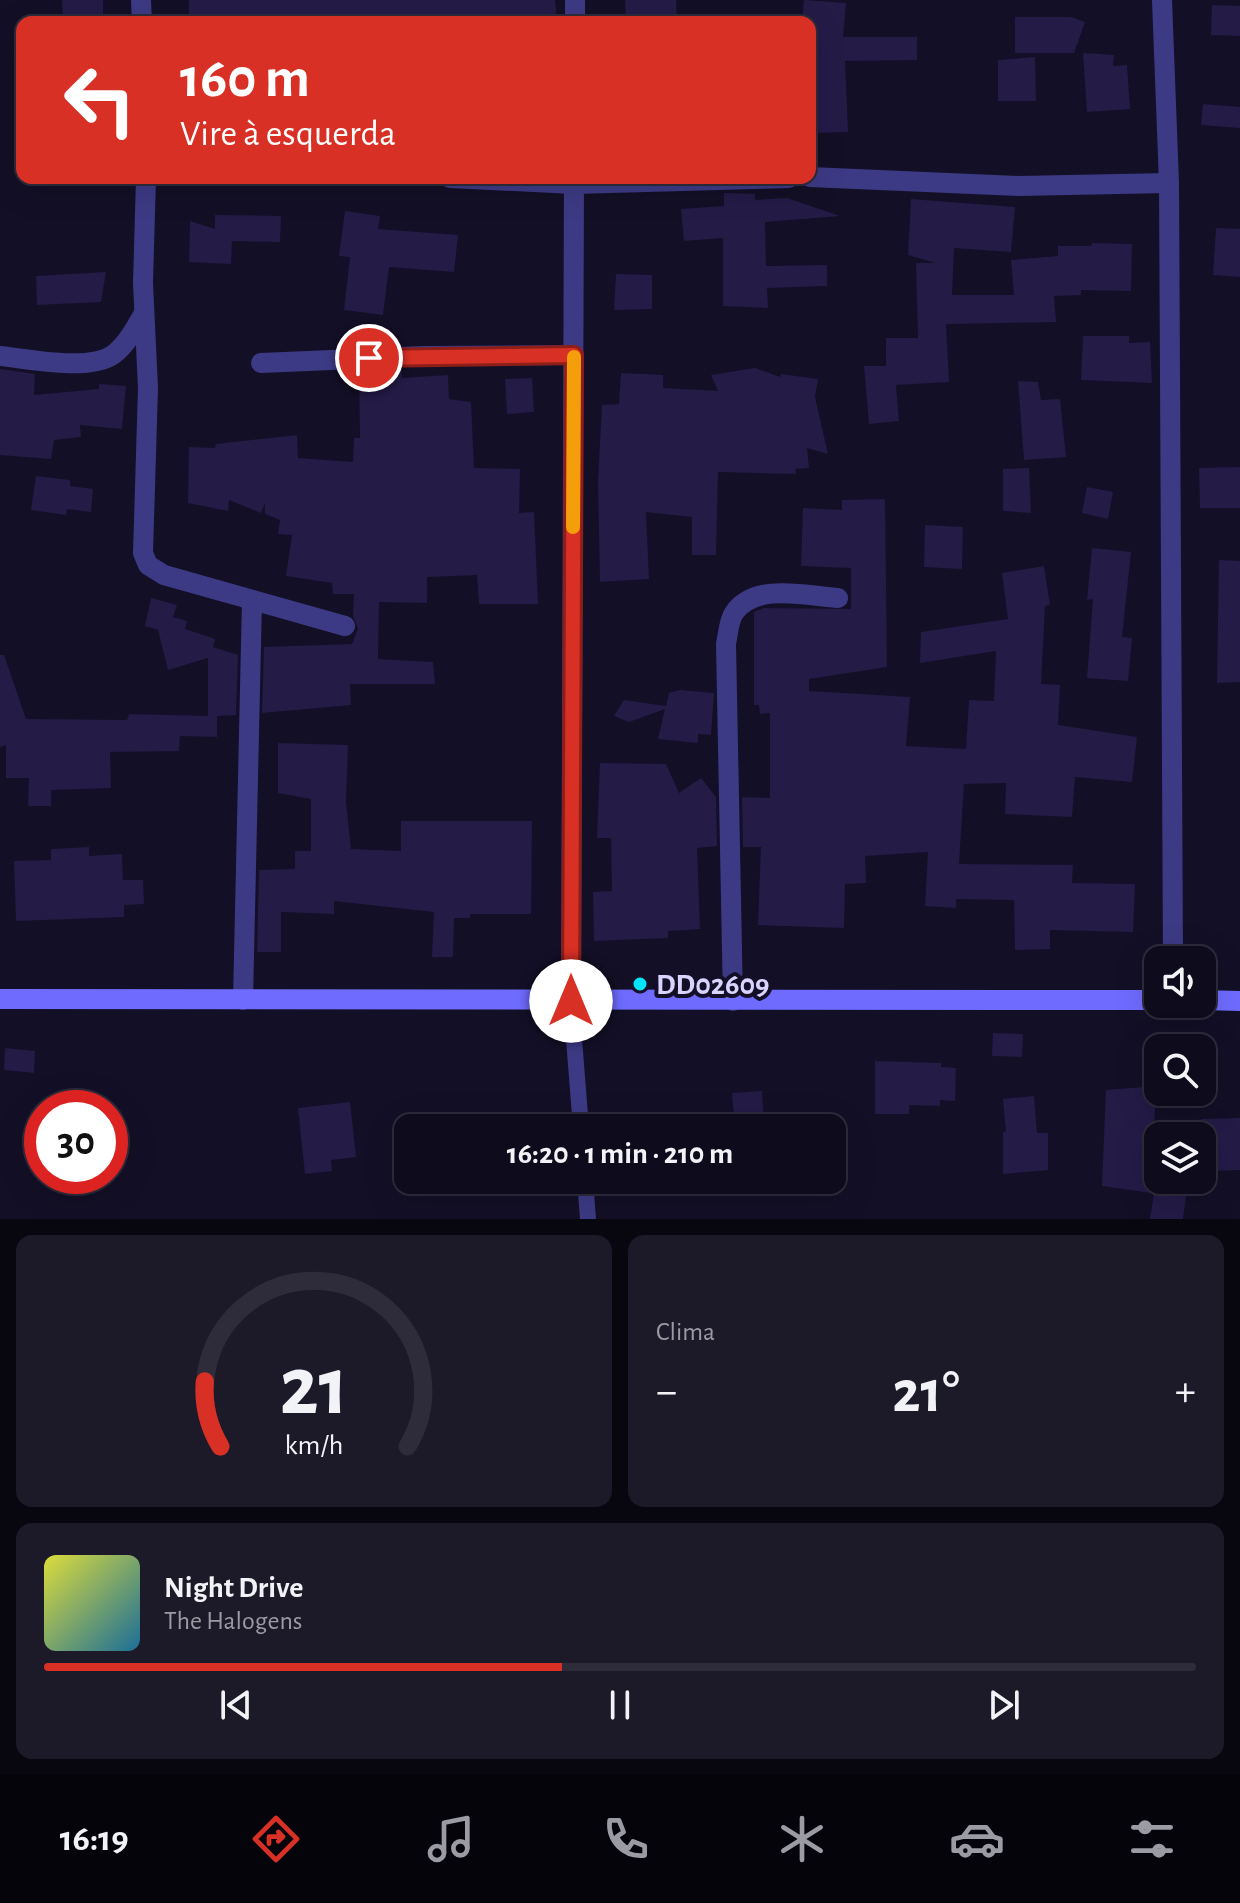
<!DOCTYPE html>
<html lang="pt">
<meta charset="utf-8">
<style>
:root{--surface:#0e0b1c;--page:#1c1929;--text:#f1f3f6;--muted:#9b9ba3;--line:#2e2b3b;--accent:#d93025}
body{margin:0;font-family:"Alegreya Sans",sans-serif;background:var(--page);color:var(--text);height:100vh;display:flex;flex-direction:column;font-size:30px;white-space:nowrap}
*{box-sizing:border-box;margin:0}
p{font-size:26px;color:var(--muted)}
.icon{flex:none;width:44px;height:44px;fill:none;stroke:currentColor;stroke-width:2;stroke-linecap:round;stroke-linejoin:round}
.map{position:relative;height:1219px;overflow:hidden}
.details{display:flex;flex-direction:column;gap:16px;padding:16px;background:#08060f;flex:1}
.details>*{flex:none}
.guide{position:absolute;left:16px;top:16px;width:800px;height:168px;border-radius:16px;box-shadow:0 8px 32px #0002,0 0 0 2px var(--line);background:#d93025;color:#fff;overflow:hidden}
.tools{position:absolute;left:1144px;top:946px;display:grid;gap:16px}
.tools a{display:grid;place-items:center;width:72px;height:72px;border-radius:16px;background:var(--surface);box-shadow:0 8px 32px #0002,0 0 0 2px var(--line);font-size:40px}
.speed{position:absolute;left:24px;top:1090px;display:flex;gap:16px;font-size:40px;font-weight:700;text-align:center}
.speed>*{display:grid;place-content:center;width:104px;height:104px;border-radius:50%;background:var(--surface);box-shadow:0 8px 32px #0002,0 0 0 2px var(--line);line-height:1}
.speed .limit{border:12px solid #d22;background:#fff;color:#111}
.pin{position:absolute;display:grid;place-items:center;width:68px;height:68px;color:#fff;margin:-34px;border:4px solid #fff;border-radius:50%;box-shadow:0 2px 8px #0007}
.me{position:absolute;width:88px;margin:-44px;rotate:0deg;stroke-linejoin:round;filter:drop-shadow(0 0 6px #0008)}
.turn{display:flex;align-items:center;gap:28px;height:168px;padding:0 32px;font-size:36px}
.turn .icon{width:104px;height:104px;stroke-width:2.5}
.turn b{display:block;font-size:56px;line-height:68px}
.big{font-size:60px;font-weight:600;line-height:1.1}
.details .widget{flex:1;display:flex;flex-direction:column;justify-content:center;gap:12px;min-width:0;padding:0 28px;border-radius:16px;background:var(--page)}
.details .dial{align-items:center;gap:0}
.dial svg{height:208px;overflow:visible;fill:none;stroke:var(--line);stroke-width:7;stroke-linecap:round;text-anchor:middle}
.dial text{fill:var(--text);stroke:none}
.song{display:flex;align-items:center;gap:24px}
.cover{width:96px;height:96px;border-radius:12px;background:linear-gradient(135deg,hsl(60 70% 55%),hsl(200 70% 35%))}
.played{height:8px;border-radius:4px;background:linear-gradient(90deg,var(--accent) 45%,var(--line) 45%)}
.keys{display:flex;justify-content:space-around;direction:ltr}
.heat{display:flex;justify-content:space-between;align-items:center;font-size:44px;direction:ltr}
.details .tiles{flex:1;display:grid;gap:16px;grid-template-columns:1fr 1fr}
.widget:last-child{grid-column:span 2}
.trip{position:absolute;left:394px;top:1114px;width:452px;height:80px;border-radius:16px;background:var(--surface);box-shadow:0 8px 32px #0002,0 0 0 2px var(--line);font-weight:600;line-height:80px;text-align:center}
.dock{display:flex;height:128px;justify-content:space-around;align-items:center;background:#06040b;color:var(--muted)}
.dock .icon{width:56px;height:56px}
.dock .active{color:var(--accent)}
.dock b{font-size:36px;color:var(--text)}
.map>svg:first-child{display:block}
</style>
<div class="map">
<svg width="1240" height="1219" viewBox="0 0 1240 1219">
<rect width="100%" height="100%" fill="#130f26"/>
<g fill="#241b47">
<path d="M62,0H103V22H63Z"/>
<path d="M189,0H555L557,22H189Z"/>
<path d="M625,0H676L677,22H626Z"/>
<path d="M804,0L846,3L843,37H917V60L845,61L848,132L810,133V22H802Z"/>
<path d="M1212,5L1240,6V36L1211,35Z"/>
<path d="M1015,17H1071L1085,22L1074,53H1015Z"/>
<path d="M1083,53L1114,55L1113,66L1127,65L1130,109L1087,112Z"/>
<path d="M1035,57L1036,101H998V60Z"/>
<path d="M1203,104L1240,107V128L1201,125Z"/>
<path d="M724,193L755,194V200L787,198L840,216L765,222L766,266L827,265V286L767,288L768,308L723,306V238L684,241L681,209L724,206Z"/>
<path d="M911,199L1015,207L1011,252L954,248L952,295H1014L1011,260L1058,256V246H1091L1092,243L1132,244L1131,291L1081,290V295L1054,296L1056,322L946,324L949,382L896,385L899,421L869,424L864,366H886V338H918L916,263H936L908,255Z"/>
<path d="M345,211L380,216L378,229L458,235L454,272L389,267L383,315L344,310L350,257L339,256Z"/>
<path d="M215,215L281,216L280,242L232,241L231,264L189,262L190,221L215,229Z"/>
<path d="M1216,228L1240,229V277L1213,275Z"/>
<path d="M106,272L101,302L37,305L36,276Z"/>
<path d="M616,274L652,275V309L614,310Z"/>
<path d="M1083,336H1129V343L1150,342L1152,383L1081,380Z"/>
<path d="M755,368L780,377L781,374L818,379L815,397L828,454L807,448L809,468L795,469L796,474L718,472L716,555H692V517L646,512L649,579L600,582L598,481L602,405L619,404L621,373L663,375V388L718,391L711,375Z"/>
<path d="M0,369L35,374L34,395L99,389V384L126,386L122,429L80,425L81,437L54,440L51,459L0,455Z"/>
<path d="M402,370V378L448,375L449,399L471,402L474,468L520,469L519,513L534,512L538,604H479L477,575L427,577V603L379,602L378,659L433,662L435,684H350L351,705L262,713L264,647L352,644L358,629L353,616L354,594H333L332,583L286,576L292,535L278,534L280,520L265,514V503L261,513L229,500L228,511L188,503L189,447L215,448L216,444L297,435L298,458L353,462L354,438H360L359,372Z"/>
<path d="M532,378L534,412L507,414L505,379Z"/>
<path d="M1018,381L1038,382L1041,400L1060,399L1066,457L1024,460Z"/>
<path d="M1240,467V508H1200L1199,468Z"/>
<path d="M1029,468L1031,513L1003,511V469Z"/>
<path d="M36,476L70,480V486L93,489L91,512L67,509L66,515L31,510Z"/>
<path d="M1087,487L1113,492L1108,519L1082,513Z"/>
<path d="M885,499L887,667L809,679V691L910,697L906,746L966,749L969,700L994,701L996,651L920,663L921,632L1008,619L1002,573L1044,566L1050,605L1045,606L1041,684L1060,685L1058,725L1137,737L1132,782L1075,777L1072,817L1005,814L1006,783L964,784L959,864L1073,865L1072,883L1135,884L1133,932L1050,930V949L1015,950L1014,900L956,899V908L925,906L928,852L865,856L866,883L845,884L844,928L758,925L761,847H743L742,797L770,798V713L760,714L759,705H754V612L764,608L851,609V568L801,566L803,508L842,510V500Z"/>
<path d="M925,525L963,527L962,569L924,567Z"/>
<path d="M1092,548L1131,552L1122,637L1132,638L1128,681L1087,678L1093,599L1087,600Z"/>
<path d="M1219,560L1240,561V682L1217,683Z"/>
<path d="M151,598L177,605L173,617L187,621L185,629L215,639L213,647L238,655L236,715L217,716V737L180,736L179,751L110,752L111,788L51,790V806H28L29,778H6V745L0,747V655H4L26,719L127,720L129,714L208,716V658L168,670L158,630L145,626Z"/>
<path d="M680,690L714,693L711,735L698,734V743L658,739L665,709L629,722L614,716L624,700L666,706L669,693Z"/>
<path d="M278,743L348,745L346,802L351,849L401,851V821H532L531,914H470V918H454L453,957H432L434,912L334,901V914L281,912V952H257L259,870L295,869V851H311V799L278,793Z"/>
<path d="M600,763L666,764L679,793L701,778L716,797L717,846L697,848L700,929L668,931V938L594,941L593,892L612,891L611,838H597Z"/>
<path d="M89,847V856L122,854L123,880H143L144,904L124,905V917L16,921L14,861L51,860V849Z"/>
<path d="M993,1033L1023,1034L1022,1057L992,1056Z"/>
<path d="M5,1048L35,1051L34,1073L4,1070Z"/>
<path d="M875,1061L941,1063V1067L956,1068L955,1101L940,1100V1106L909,1105V1114H875Z"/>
<path d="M1156,1086L1151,1193L1102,1186L1106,1090Z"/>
<path d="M762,1091L764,1127L735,1128L732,1093Z"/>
<path d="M1034,1096L1037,1133H1048V1170L1003,1174V1132H1006L1003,1099Z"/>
<path d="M350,1102L356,1157L331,1160L332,1171L305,1174L298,1108Z"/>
<path d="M1240,1118V1170L1203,1171L1201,1119Z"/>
<path d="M1156,1180H1188L1183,1219H1150Z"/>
</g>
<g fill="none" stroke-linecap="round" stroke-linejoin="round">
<g stroke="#3d3a85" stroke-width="16">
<path d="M571,1001L581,1128"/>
<path d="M585,1180L588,1219"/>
</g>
<g stroke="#3d3a85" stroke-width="20">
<path d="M141,0L142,22"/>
<path d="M1162,0L1169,183L1173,960"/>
<path d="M575,22V0"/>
<path d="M810,177L1019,186L1169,183"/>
<path d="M146,178L143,283L148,388L143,553L148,565L164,575L345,626"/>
<path d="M450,178L574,184L789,178"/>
<path d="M0,356C28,359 90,372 114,354C127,344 136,327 144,313"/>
<path d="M261,363L424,356L574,355"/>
<path d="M243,1000L252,600"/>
<path d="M571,1001L574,178"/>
<path d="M733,1001L726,644C728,634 729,620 734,613C755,582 807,596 838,598"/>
</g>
<g stroke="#6f6bff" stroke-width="20">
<path d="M0,999L1158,1000"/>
<path d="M1202,1000L1240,1001"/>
</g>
</g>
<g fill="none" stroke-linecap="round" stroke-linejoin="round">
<g stroke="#8d1f18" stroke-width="20">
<path id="route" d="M369,358L574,355L571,1001"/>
</g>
<use href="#route" stroke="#d93025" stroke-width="14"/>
<path stroke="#f59e0b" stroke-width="14" d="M573,527L574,357"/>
</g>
<circle fill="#00e5ff" stroke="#130f26" stroke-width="3" cx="640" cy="984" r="8"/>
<g text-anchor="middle" stroke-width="8" stroke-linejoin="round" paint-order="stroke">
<g font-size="30" font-weight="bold" fill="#d9d4ff" stroke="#130f26" text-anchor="start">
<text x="656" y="994">DD02609</text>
</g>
</g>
</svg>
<div class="tools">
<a><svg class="icon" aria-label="sound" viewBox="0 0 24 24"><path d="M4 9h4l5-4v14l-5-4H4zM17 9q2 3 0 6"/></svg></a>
<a><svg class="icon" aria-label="search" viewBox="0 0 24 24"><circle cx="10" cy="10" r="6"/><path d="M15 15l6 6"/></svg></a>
<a><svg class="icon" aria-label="layers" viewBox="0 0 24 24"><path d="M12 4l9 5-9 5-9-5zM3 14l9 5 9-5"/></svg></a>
</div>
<div class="speed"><div class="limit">30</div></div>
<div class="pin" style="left:369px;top:358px;background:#d93025"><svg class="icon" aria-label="arrive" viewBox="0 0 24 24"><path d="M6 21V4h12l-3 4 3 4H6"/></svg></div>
<svg class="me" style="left:571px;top:1001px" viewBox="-20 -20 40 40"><circle r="19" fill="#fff"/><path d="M0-13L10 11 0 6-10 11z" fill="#d93025"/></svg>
<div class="trip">16:20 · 1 min · 210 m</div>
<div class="guide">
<div class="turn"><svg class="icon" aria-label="left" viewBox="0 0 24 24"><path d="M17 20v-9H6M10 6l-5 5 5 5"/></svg><div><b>160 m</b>Vire à esquerda</div></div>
</div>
</div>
<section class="details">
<div class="tiles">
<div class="widget dial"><svg viewBox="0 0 100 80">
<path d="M14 69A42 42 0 1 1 86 69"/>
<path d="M14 69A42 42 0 0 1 8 44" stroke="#d93025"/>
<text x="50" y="56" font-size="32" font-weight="700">21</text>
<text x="50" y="72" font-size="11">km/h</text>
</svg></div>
<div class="widget"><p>Clima</p>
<div class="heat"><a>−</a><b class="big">21°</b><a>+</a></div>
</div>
<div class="widget">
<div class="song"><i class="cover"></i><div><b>Night Drive</b><p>The Halogens</p></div></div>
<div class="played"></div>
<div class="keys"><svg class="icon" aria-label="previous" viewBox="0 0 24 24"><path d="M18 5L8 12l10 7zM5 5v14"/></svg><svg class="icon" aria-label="pause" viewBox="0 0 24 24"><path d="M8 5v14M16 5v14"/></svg><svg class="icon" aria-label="next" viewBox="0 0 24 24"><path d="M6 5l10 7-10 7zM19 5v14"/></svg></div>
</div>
</div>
</section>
<nav class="dock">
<b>16:19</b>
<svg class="icon active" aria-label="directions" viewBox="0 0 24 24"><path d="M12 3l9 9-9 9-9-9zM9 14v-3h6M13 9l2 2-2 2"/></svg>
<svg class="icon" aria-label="music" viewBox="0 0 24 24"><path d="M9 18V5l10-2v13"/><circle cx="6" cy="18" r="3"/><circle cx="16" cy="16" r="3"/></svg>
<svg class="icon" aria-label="phone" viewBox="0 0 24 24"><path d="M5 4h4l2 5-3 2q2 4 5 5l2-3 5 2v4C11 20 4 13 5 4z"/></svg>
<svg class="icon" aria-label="climate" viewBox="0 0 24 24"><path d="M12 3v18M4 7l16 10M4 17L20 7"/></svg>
<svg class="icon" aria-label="car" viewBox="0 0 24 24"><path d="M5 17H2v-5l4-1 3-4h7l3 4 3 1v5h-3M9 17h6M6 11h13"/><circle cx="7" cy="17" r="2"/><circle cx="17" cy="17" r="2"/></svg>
<svg class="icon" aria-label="filters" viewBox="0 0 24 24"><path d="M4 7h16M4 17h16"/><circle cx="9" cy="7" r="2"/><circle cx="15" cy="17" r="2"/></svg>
</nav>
